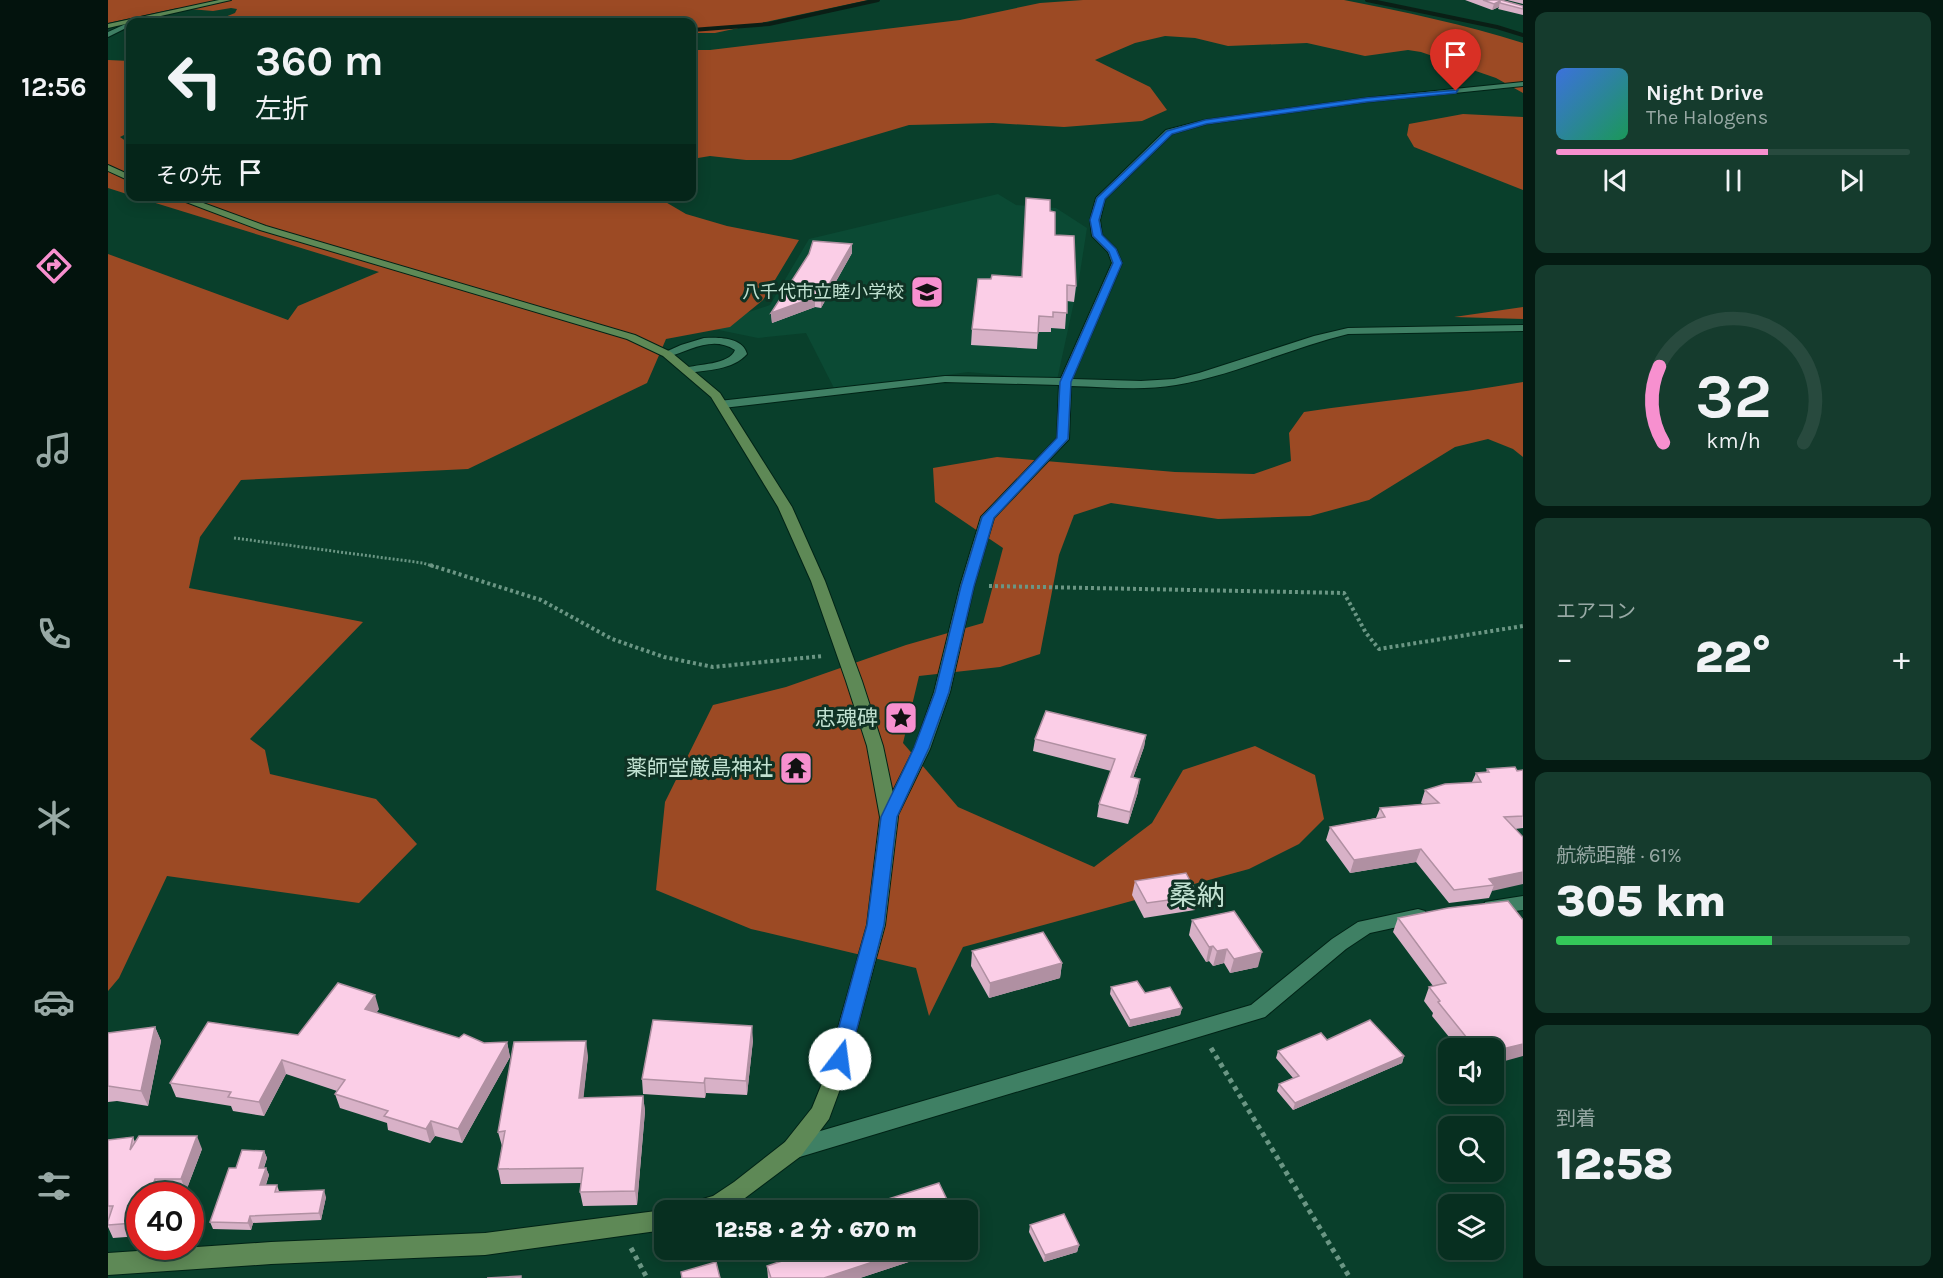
<!DOCTYPE html>
<html lang="ja">
<meta charset="utf-8">
<style>
:root{--surface:#072f20;--page:#153b2d;--text:#f1f3f6;--muted:#98a9a5;--line:#284a3e;--accent:#f790cf}
body{margin:0;font-family:Karla,"Noto Sans JP",sans-serif;background:var(--page);color:var(--text);height:100vh;display:flex;flex-direction:column;font-size:22px;white-space:nowrap}
*{box-sizing:border-box;margin:0}
p{font-size:20px;color:var(--muted)}
.icon{flex:none;width:33px;height:33px;fill:none;stroke:currentColor;stroke-width:2;stroke-linecap:round;stroke-linejoin:round}
.map{position:relative;flex:1;overflow:hidden}
.side{display:flex;flex-direction:column;gap:12px;padding:12px;background:#041a12;width:420px}
.side>*{flex:none}
.top-card{position:absolute;left:18px;top:18px;width:570px;height:183px;border-radius:12px;box-shadow:0 3px 15px #0003,0 0 0 2px var(--line);background:#072f20;color:var(--text);overflow:hidden}
.fabs{position:absolute;left:1330px;top:1038px;display:grid;gap:12px}
.fabs a{display:grid;place-items:center;width:66px;height:66px;border-radius:12px;background:var(--surface);box-shadow:0 3px 15px #0003,0 0 0 2px var(--line);font-size:30px}
.speed{position:absolute;left:18px;top:1182px;display:flex;gap:12px;font-size:30px;font-weight:700;text-align:center}
.speed>*{display:grid;place-content:center;width:78px;height:78px;border-radius:50%;background:var(--surface);box-shadow:0 3px 15px #0003,0 0 0 2px var(--line);line-height:1}
.speed .limit{border:9px solid #d22;background:#fff;color:#111}
.pin{position:absolute;display:grid;place-items:center;width:51px;height:51px;color:#fff;margin:-62px -26px;border-radius:50% 50% 50% 0;rotate:-45deg;box-shadow:0 0 6px #0007}
.pin .icon{rotate:45deg}
.me{position:absolute;width:66px;margin:-33px;rotate:15deg;stroke-linejoin:round;filter:drop-shadow(0 0 4px #0008)}
.turn{display:flex;align-items:center;gap:21px;height:126px;padding:0 30px;font-size:27px}
.turn .icon{width:78px;height:78px;stroke-width:2.5}
.turn b{display:block;font-size:42px;line-height:51px}
.then{display:flex;align-items:center;height:57px;padding:0 30px;background:#0003;gap:12px;font-size:22px}
.big{font-size:45px;font-weight:800;line-height:1.1}
.side .card{flex:1;display:flex;flex-direction:column;justify-content:center;gap:9px;min-width:0;padding:0 21px;border-radius:12px;background:var(--page)}
.side .dial{align-items:center;gap:0}
.dial svg{height:156px;overflow:visible;fill:none;stroke:var(--line);stroke-width:7;stroke-linecap:round;text-anchor:middle}
.dial text{fill:var(--text);stroke:none}
.song{display:flex;align-items:center;gap:18px}
.cover{width:72px;height:72px;border-radius:9px;background:linear-gradient(135deg,hsl(220 70% 55%),hsl(150 70% 35%))}
.played{height:6px;border-radius:3px;background:linear-gradient(90deg,var(--accent) 60%,var(--line) 60%)}
.keys{display:flex;justify-content:space-around;direction:ltr}
.heat{display:flex;justify-content:space-between;align-items:center;font-size:33px;direction:ltr}
.charge{height:9px;border-radius:4px;background:linear-gradient(90deg,#34c759 61%,var(--line) 0)}
.trip{position:absolute;left:546px;top:1200px;width:324px;height:60px;border-radius:12px;background:var(--surface);box-shadow:0 3px 15px #0003,0 0 0 2px var(--line);font-weight:800;line-height:60px;text-align:center}
main{display:flex;flex:1;min-height:0}
.tabs{display:flex;flex-direction:column;width:108px;justify-content:space-around;align-items:center;background:#03130d;color:var(--muted)}
.tabs .icon{width:42px;height:42px}
.tabs .on{color:var(--accent)}
.tabs b{font-size:27px;color:var(--text)}
.map>svg:first-child{display:block}
</style>
<main>
<nav class="tabs">
<b>12:56</b>
<svg class="icon on" aria-label="directions" viewBox="0 0 24 24"><path d="M12 3l9 9-9 9-9-9zM9 14v-3h6M13 9l2 2-2 2"/></svg>
<svg class="icon" aria-label="music" viewBox="0 0 24 24"><path d="M9 18V5l10-2v13"/><circle cx="6" cy="18" r="3"/><circle cx="16" cy="16" r="3"/></svg>
<svg class="icon" aria-label="phone" viewBox="0 0 24 24"><path d="M5 4h4l2 5-3 2q2 4 5 5l2-3 5 2v4C11 20 4 13 5 4z"/></svg>
<svg class="icon" aria-label="climate" viewBox="0 0 24 24"><path d="M12 3v18M4 7l16 10M4 17L20 7"/></svg>
<svg class="icon" aria-label="car" viewBox="0 0 24 24"><path d="M5 17H2v-5l4-1 3-4h7l3 4 3 1v5h-3M9 17h6M6 11h13"/><circle cx="7" cy="17" r="2"/><circle cx="17" cy="17" r="2"/></svg>
<svg class="icon" aria-label="filters" viewBox="0 0 24 24"><path d="M4 7h16M4 17h16"/><circle cx="9" cy="7" r="2"/><circle cx="15" cy="17" r="2"/></svg>
</nav>
<div class="map">
<svg width="1415" height="1278" viewBox="0 0 1415 1278">
<rect width="100%" height="100%" fill="#093f2b"/>
<path fill="#0b4a34" d="M890,194L908,205L948,208L979,228L971,279L949,380L860,372L727,390L698,333L650,338L596,327L662,305L701,239Z"/>
<g fill="#9c4a24">
<path d="M0,0H760L607,33H584V22H118L123,21L117,17L127,13L129,9L123,8L105,11L70,8L0,23Z"/>
<path d="M975,0H1236C1296,12 1356,24 1415,43V93L1388,78L1313,52L1300,50L1257,56L1199,43L1120,46L1087,38L1057,36L1027,43L987,60L1042,87L1059,110L1034,121L956,127L885,123L801,125L683,160H638L602,156L584,159V50H602L852,20L932,3Z"/>
<path d="M0,60L22,61V132L12,137L22,144V195L0,188Z"/>
<path d="M1355,114L1415,117V190L1306,147L1299,135L1301,124Z"/>
<path d="M28,197H549L578,214L619,226L691,240L655,300L622,327L558,339L539,383L360,469L133,480L92,537L81,588L255,622L142,739L157,750L162,774L268,799L309,844L251,903L59,876L11,978L0,991V254L180,320L190,306L271,272Z"/>
<path d="M1415,307V319L1346,317Z"/>
<path d="M1415,382V457L1405,449L1380,439L1347,447L1261,500L1202,516L1110,519L1003,503L966,515L951,555L932,654L892,667L811,676L795,743L850,807L986,867L1044,823L1075,770L1147,746L1207,775L1216,819L1191,844L1141,869L855,947L821,1016L808,968L643,929L548,890L557,802L605,705L678,687L798,645L875,623L895,548L827,502L825,468L889,457L1067,472L1146,474L1183,461L1181,433L1196,412C1269,401 1342,395 1415,382Z"/>
</g>
<g fill="none" stroke-linecap="round" stroke-linejoin="round">
<g stroke="#0a1e15" stroke-width="4">
<path d="M1259,0L1389,27L1415,35"/>
<path d="M584,30L661,24L770,0"/>
</g>
<g stroke="#002316" stroke-width="2">
<path id="lane" d="M596,338C610,337 635,337 639,354C625,370 599,370 580,373L576,372V368C590,364 621,365 627,350C604,335 582,351 559,357L553,354L573,345Z"/>
</g>
<g stroke="#002316" stroke-width="2">
<g id="street">
<path d="M22,22H24L22,26L0,37V32Z"/>
<path d="M1415,82V86L1258,102L1098,124L1064,134L997,199L992,220L994,235L1008,249L1014,263L964,379L1033,381L1066,379L1091,373L1206,336L1240,328L1415,325V331L1240,334C1182,348 1127,375 1068,385C1034,391 997,387 963,386L961,439L886,518L866,586L842,692L822,749L787,821H775L772,817L806,749L826,692L852,586L873,517L949,438L951,385L837,382L615,408L609,404L611,401L837,376L953,378L1004,263L1000,252L984,236L982,220L988,198L1058,130L1097,120L1258,98Z"/>
<path d="M1415,896V910L1384,914L1377,912L1375,907L1377,902Z"/>
<path d="M1310,909L1317,911L1319,916L1317,921L1262,933L1238,949L1157,1017L685,1159L677,1156L674,1149L677,1142L685,1139L1143,1005L1224,939L1250,922Z"/>
</g>
</g>
<g stroke="#002316" stroke-width="2">
<g id="secondary">
<path d="M111,0H123L0,28V24Z"/>
<path d="M0,165L22,175V181L0,171Z"/>
<path d="M62,196H76L158,226L527,335L563,352L612,393L684,507L717,581L754,681L775,746L790,817L777,925L735,1081L721,1119L693,1156L621,1210H578L581,1203L605,1196L626,1182L677,1142L704,1108L715,1081L759,925L772,817L759,746L738,681L703,581L670,507L603,397L555,356L519,339L152,230Z"/>
<path d="M556,1210H558H556V1230L377,1255L163,1264L0,1275V1253L163,1242L377,1233Z"/>
</g>
</g>
<path stroke="#6b9684" stroke-width="3" stroke-dasharray="2 2" stroke-linecap="butt" d="M126,538L315,563L327,567"/>
<g stroke="#6b9684" stroke-width="4" stroke-dasharray="3 3" stroke-linecap="butt">
<path d="M322,565L433,600L504,639L556,657L605,667L715,656"/>
<path d="M881,586L1236,593L1258,633L1271,649L1415,626"/>
</g>
<g stroke="#6b9684" stroke-width="5" stroke-dasharray="4.5 4.5" stroke-linecap="butt">
<path d="M1103,1048L1242,1278"/>
<path d="M523,1248L539,1278"/>
</g>
<use href="#lane" fill="#3f8064" fill-rule="evenodd"/>
<use href="#street" fill="#3f8064" fill-rule="evenodd"/>
<use href="#secondary" fill="#5e8956" fill-rule="evenodd"/>
</g>
<g fill="#d8b1c7">
<path d="M1357,0H1393L1415,6V15L1390,9L1391,7L1384,10Z"/>
<path d="M1399,0H1415V4Z"/>
<path d="M918,198L942,211L947,235L968,286L966,302L959,301L957,329L943,328V332H930L929,349L863,345L864,329L883,279L914,276Z"/>
<path d="M744,244V253L713,308L707,307L664,323L663,313Z"/>
<path d="M1038,735L1036,747L1025,778L1030,792L1020,824L989,817L991,804L1003,771L925,751L927,739Z"/>
<path d="M1379,769L1415,770V828L1407,829L1415,837L1384,891L1381,898L1341,903L1308,862L1242,873L1218,840L1222,827L1268,818L1272,808L1315,804L1313,803L1317,790L1364,782L1368,773H1378Z"/>
<path d="M1027,881L1090,896L1087,910L1036,918L1024,895Z"/>
<path d="M1290,918L1386,1048H1350L1324,1016L1325,1013L1316,1001L1321,987L1325,986L1285,932Z"/>
<path d="M1084,920L1150,967L1122,973L1116,963L1105,966L1101,961L1098,962L1081,935Z"/>
<path d="M864,951L954,963L952,978L881,998L863,966Z"/>
<path d="M1003,987L1037,993L1074,1008L1072,1015L1021,1027L1002,994Z"/>
<path d="M271,1009L268,1013L351,1038L376,1043L399,1042L402,1057L354,1143L327,1136L322,1143L280,1130L279,1123L232,1108L227,1094L229,1091L178,1074L156,1116L125,1111L123,1106L68,1097L62,1083L190,1035Z"/>
<path d="M47,1027L53,1041L40,1106L9,1101L0,1102V1033Z"/>
<path d="M645,1040L639,1095L598,1093L597,1098L535,1094L534,1079Z"/>
<path d="M1219,1040L1296,1056L1294,1063L1185,1110L1169,1091L1171,1084L1185,1078L1168,1058L1170,1051Z"/>
<path d="M480,1056L475,1098L535,1096L537,1111L529,1205L475,1206L472,1192L473,1183L393,1184L390,1169L394,1146L390,1132Z"/>
<path d="M25,1137L27,1142L94,1149L78,1191H53L32,1196V1236L5,1238L0,1227V1140Z"/>
<path d="M156,1151L159,1158L156,1168H158L161,1175L158,1185H169L171,1191L218,1197L213,1220L145,1223L143,1230L105,1229L102,1222L128,1168Z"/>
<path d="M922,1225L971,1245L969,1252L936,1262L921,1232Z"/>
<path d="M690,1250H837L752,1278H660L659,1266L690,1256Z"/>
</g>
<g fill="#b090a2">
<path d="M1392,1L1391,7L1384,10L1386,4Z"/>
<path d="M744,244V253L713,308V298Z"/>
<path d="M707,297V307L664,323L663,313Z"/>
<path d="M1038,735L1036,747L1021,789L1023,777Z"/>
<path d="M1032,779L1030,792L1020,824L1022,812Z"/>
<path d="M1313,849L1308,862L1242,873L1246,860Z"/>
<path d="M1415,872V884L1384,891L1386,885L1381,879Z"/>
<path d="M1105,946L1101,961L1098,962L1101,947Z"/>
<path d="M1119,949L1116,963L1105,966L1109,951Z"/>
<path d="M1154,952L1150,967L1122,973L1126,959Z"/>
<path d="M954,963L952,978L881,998L882,983Z"/>
<path d="M267,995L271,1009L261,1023L257,1009Z"/>
<path d="M1074,1008L1072,1015L1021,1027L1022,1020Z"/>
<path d="M644,1026L645,1040L639,1095L638,1081Z"/>
<path d="M47,1027L53,1041L40,1106L33,1091Z"/>
<path d="M478,1041L480,1056L474,1112L471,1098Z"/>
<path d="M399,1042L402,1057L354,1143L350,1129Z"/>
<path d="M1415,1044V1056L1386,1064V1051Z"/>
<path d="M1296,1056L1294,1063L1185,1110L1187,1103Z"/>
<path d="M174,1060L178,1074L156,1116L151,1102Z"/>
<path d="M597,1078L598,1093L597,1098L596,1083Z"/>
<path d="M535,1096L537,1111L529,1205L527,1191Z"/>
<path d="M323,1121L327,1136L322,1143L318,1129Z"/>
<path d="M89,1136L94,1149L78,1191L73,1179Z"/>
<path d="M156,1151L159,1158L153,1175L151,1168Z"/>
<path d="M158,1168L161,1175L155,1192L152,1185Z"/>
<path d="M47,1179L53,1191L51,1196H41Z"/>
<path d="M216,1190L218,1197L213,1220L211,1213Z"/>
<path d="M32,1206V1235L26,1223Z"/>
<path d="M142,1216L145,1223L143,1230L140,1223Z"/>
<path d="M971,1245L969,1252L936,1262L937,1255Z"/>
<path d="M801,1250H837L752,1278H716Z"/>
</g>
<g fill="#fbcee7" stroke="#b090a2" stroke-width="1.5">
<path d="M1375,0H1393L1415,6V9L1392,3V1L1386,4Z"/>
<path d="M918,198L942,200V211L947,212V235L966,236L968,286L959,285V313L945,312V317L931,316L930,333L864,329L870,279H883L884,275L914,277Z"/>
<path d="M705,241L744,244L713,298L707,297L663,313L701,254Z"/>
<path d="M938,711L1038,735L1023,777L1032,779L1022,812L991,804L1007,759L927,739Z"/>
<path d="M1407,767L1409,771L1415,770V816L1396,817L1415,837V872L1381,879L1386,885L1346,890L1313,849L1246,860L1222,827L1277,817L1272,808L1331,803L1317,790L1337,784L1373,782L1368,773L1381,772L1379,769Z"/>
<path d="M1078,873L1090,896L1039,903L1027,881Z"/>
<path d="M1400,901L1415,920V1044L1386,1051V1048H1367L1330,1002L1332,1001L1321,987L1338,983L1290,918L1340,908Z"/>
<path d="M1126,911L1154,952L1126,959L1119,949L1109,951L1105,946L1101,947L1084,920Z"/>
<path d="M935,932L954,963L882,983L864,951Z"/>
<path d="M1029,981L1037,993L1062,987L1074,1008L1022,1020L1003,987Z"/>
<path d="M230,983L267,995L257,1009L351,1038L356,1034L376,1043L399,1042L350,1129L323,1121L318,1129L276,1116L280,1111L227,1094L237,1080L174,1060L151,1102L120,1097L123,1092L62,1083L100,1022L190,1035Z"/>
<path d="M545,1020L644,1026L638,1081L597,1078L596,1083L534,1079Z"/>
<path d="M1262,1020L1296,1056L1187,1103L1171,1084L1191,1076L1170,1051L1213,1033L1219,1040Z"/>
<path d="M47,1027L33,1091L0,1086V1033Z"/>
<path d="M478,1041L471,1098L535,1096L527,1191L472,1192L475,1168L390,1169L397,1131L390,1132L406,1042Z"/>
<path d="M31,1136H89L73,1179H47L41,1196H32V1206L26,1223L0,1225V1221L5,1206H0V1140L25,1137L22,1150Z"/>
<path d="M134,1150L156,1151L151,1168H158L152,1185H169L167,1192L216,1190L211,1213L142,1216L140,1223L102,1222L121,1168H128Z"/>
<path d="M831,1183L844,1210H756L755,1207Z"/>
<path d="M956,1214L971,1245L937,1255L922,1225Z"/>
<path d="M690,1250H801L716,1278H663L659,1266L692,1255Z"/>
<path d="M608,1262L612,1278H574L573,1272Z"/>
<path d="M413,1276V1278H379Z"/>
</g>
<path fill="#1a73e8" stroke="#114b97" stroke-width="1.5" d="M1350,90L1348,93L1258,102L1098,124L1064,134L997,199L991,220L994,235L1008,249L1014,263L963,382L960,439L886,518L866,586L841,692L821,748L789,817L776,925L741,1059L738,1064L732,1067L725,1064L722,1059L759,925L773,817L806,748L827,692L853,586L874,517L949,438L952,382L1005,263L1001,252L985,236L982,220L989,198L1059,131L1097,120L1258,98Z"/>
<defs>
<g id="school-square" transform="scale(1.725)"><rect x="-9" y="-9" width="18" height="18" rx="4" fill="#f790cf" stroke="#0f3224"/><path d="M0-5L7-2L0 1L-7-2ZM-4 1L0 2.5L4 1V4Q0 6-4 4Z" fill="#111"/></g>
<g id="sight-square" transform="scale(1.725)"><rect x="-9" y="-9" width="18" height="18" rx="4" fill="#f790cf" stroke="#0f3224"/><path d="M0-6L1.8-2.2L6-1.7L2.9 1.2L3.7 5.4L0 3.3L-3.7 5.4L-2.9 1.2L-6-1.7L-1.8-2.2Z" fill="#111"/></g>
<g id="temple-square" transform="scale(1.725)"><rect x="-9" y="-9" width="18" height="18" rx="4" fill="#f790cf" stroke="#0f3224"/><path d="M0-6L5-2H3V0L6.5 2.5H4V6H1.5V3h-3V6H-4V2.5H-6.5L-3 0V-2H-5Z" fill="#111"/></g>
</defs>
<g fill-rule="evenodd">
<use href="#school-square" x="819" y="292"/>
<use href="#sight-square" x="793" y="718"/>
<use href="#temple-square" x="688" y="768"/>
</g>
<g text-anchor="middle" stroke-width="6" stroke-linejoin="round" paint-order="stroke">
<g font-size="18" fill="#c1e1d1" stroke="#0f3224" text-anchor="end">
<text x="796" y="298">八千代市立睦小学校</text>
</g>
<g font-size="21" fill="#c1e1d1" stroke="#0f3224" text-anchor="end">
<text x="770" y="725">忠魂碑</text>
<text x="665" y="775">薬師堂厳島神社</text>
</g>
<g font-size="28" fill="#c1e1d1" stroke="#0f3224">
<text x="1089" y="905">桑納</text>
</g>
</g>
</svg>
<div class="fabs">
<a><svg class="icon" aria-label="sound" viewBox="0 0 24 24"><path d="M4 9h4l5-4v14l-5-4H4zM17 9q2 3 0 6"/></svg></a>
<a><svg class="icon" aria-label="search" viewBox="0 0 24 24"><circle cx="10" cy="10" r="6"/><path d="M15 15l6 6"/></svg></a>
<a><svg class="icon" aria-label="layers" viewBox="0 0 24 24"><path d="M12 4l9 5-9 5-9-5zM3 14l9 5 9-5"/></svg></a>
</div>
<div class="speed"><div class="limit">40</div></div>
<div class="pin" style="left:1348px;top:91px;background:#d93025"><svg class="icon" aria-label="arrive" viewBox="0 0 24 24"><path d="M6 21V4h12l-3 4 3 4H6"/></svg></div>
<svg class="me" style="left:732px;top:1059px" viewBox="-20 -20 40 40"><circle r="19" fill="#fff"/><path d="M0-13L10 11 0 6-10 11z" fill="#1a73e8"/></svg>
<div class="trip">12:58 · 2 分 · 670 m</div>
<div class="top-card">
<div class="turn"><svg class="icon" aria-label="left" viewBox="0 0 24 24"><path d="M17 20v-9H6M10 6l-5 5 5 5"/></svg><div><b>360 m</b>左折</div></div>
<div class="then">その先<svg class="icon" aria-label="arrive" viewBox="0 0 24 24"><path d="M6 21V4h12l-3 4 3 4H6"/></svg></div>
</div>
</div>
<section class="side">
<div class="card">
<div class="song"><i class="cover"></i><div><b>Night Drive</b><p>The Halogens</p></div></div>
<div class="played"></div>
<div class="keys"><svg class="icon" aria-label="previous" viewBox="0 0 24 24"><path d="M18 5L8 12l10 7zM5 5v14"/></svg><svg class="icon" aria-label="pause" viewBox="0 0 24 24"><path d="M8 5v14M16 5v14"/></svg><svg class="icon" aria-label="next" viewBox="0 0 24 24"><path d="M6 5l10 7-10 7zM19 5v14"/></svg></div>
</div>
<div class="card dial"><svg viewBox="0 0 100 80">
<path d="M14 69A42 42 0 1 1 86 69"/>
<path d="M14 69A42 42 0 0 1 12 30" stroke="#f790cf"/>
<text x="50" y="56" font-size="32" font-weight="700">32</text>
<text x="50" y="72" font-size="11">km/h</text>
</svg></div>
<div class="card"><p>エアコン</p>
<div class="heat"><a>−</a><b class="big">22°</b><a>+</a></div>
</div>
<div class="card"><p>航続距離 · 61%</p><b class="big">305 km</b><div class="charge"></div></div>
<div class="card"><p>到着</p><b class="big">12:58</b></div>
</section>
</main>
